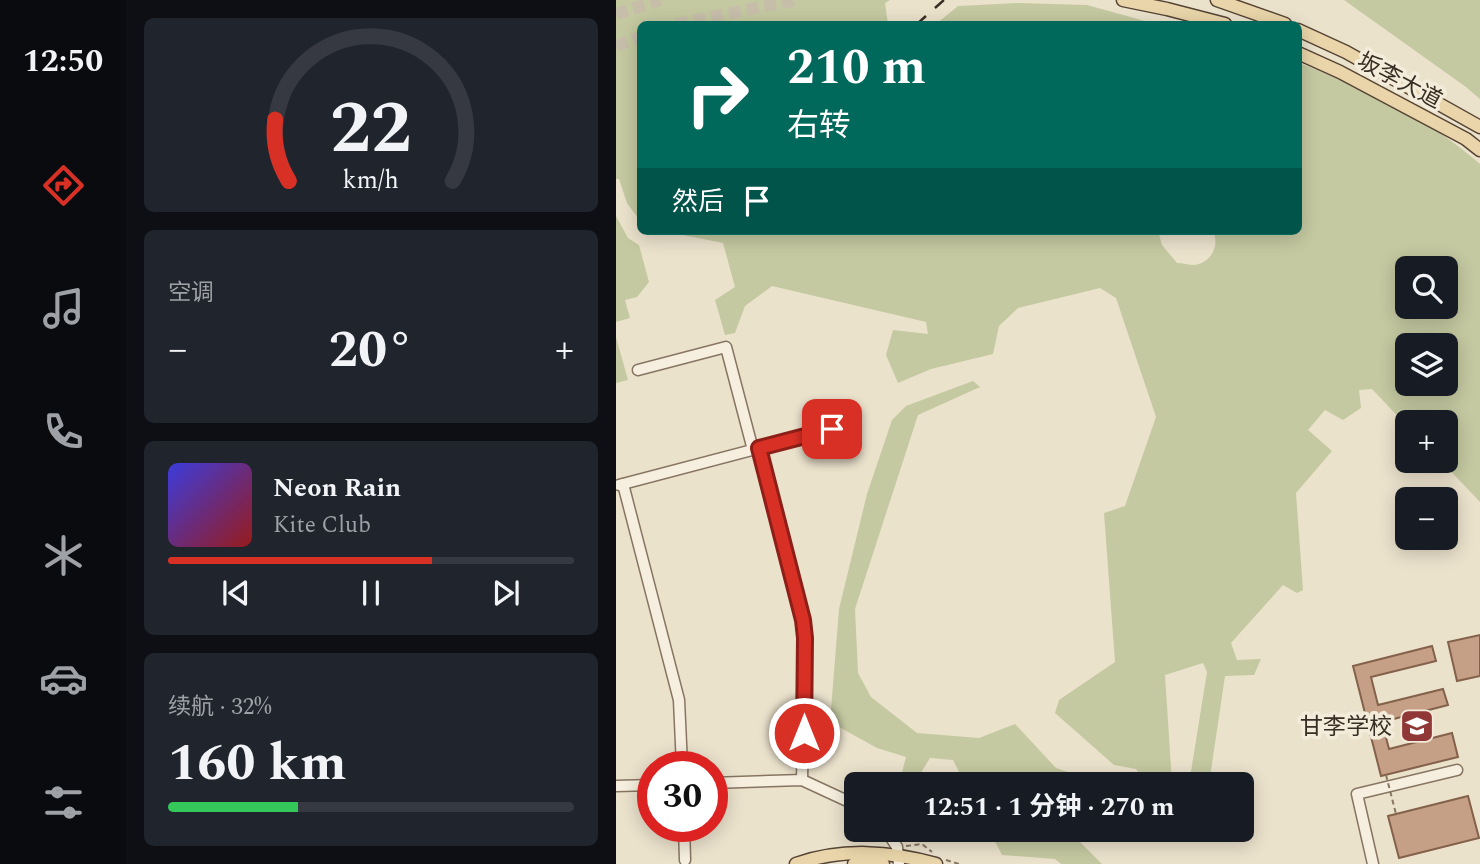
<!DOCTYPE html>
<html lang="zh">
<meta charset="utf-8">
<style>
:root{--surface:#171b24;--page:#20242c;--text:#f1f3f6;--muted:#9ea1a6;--line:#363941;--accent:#d93025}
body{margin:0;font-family:Spectral,"Noto Sans SC",serif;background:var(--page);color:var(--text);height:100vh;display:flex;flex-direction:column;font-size:26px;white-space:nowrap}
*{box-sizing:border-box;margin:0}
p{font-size:23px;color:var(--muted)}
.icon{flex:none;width:38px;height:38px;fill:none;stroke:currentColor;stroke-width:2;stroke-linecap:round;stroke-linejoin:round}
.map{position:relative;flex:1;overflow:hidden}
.side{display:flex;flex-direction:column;gap:18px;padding:18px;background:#0d0f14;width:490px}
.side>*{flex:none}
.guide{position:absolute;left:21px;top:21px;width:665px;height:214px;border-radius:10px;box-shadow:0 4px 18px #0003;background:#00695c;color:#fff;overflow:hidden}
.fabs{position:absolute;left:779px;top:256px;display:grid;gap:14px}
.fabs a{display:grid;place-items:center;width:63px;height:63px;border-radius:10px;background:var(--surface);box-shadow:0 4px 18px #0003;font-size:35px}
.speed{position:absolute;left:21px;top:751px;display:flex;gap:14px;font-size:35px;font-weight:700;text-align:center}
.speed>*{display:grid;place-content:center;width:91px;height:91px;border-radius:50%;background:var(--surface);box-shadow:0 4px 18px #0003;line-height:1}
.speed .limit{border:10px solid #d22;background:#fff;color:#111}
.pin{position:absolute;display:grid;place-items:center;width:60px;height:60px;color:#fff;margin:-30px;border-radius:14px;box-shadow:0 4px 10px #0006}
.me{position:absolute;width:77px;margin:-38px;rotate:0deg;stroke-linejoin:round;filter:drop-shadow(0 0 5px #0008)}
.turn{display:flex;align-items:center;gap:24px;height:147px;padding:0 35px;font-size:32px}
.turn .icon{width:91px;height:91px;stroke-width:2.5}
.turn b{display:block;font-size:49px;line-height:60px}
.then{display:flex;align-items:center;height:66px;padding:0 35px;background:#0003;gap:14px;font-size:26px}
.big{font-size:52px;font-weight:700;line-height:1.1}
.side .tile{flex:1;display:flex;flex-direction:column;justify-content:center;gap:10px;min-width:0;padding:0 24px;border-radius:10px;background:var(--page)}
.side .dial{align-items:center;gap:0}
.dial svg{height:182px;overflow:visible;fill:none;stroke:var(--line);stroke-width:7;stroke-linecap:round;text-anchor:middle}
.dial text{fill:var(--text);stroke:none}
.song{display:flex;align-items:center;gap:21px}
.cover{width:84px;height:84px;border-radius:10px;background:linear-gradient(135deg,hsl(240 70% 55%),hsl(0 70% 35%))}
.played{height:7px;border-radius:4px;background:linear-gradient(90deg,var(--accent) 65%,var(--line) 65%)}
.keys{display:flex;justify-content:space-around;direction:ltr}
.heat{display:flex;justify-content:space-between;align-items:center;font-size:38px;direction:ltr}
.charge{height:10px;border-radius:5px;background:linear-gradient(90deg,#34c759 32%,var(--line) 0)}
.trip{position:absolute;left:228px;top:772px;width:410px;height:70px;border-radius:10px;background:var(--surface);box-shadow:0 4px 18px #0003;font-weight:700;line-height:70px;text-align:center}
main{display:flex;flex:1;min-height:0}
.menu{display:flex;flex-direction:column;width:126px;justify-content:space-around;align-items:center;background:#090b0e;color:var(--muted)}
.menu .icon{width:49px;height:49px}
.menu .selected{color:var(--accent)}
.menu b{font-size:32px;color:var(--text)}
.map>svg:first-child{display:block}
</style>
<main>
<nav class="menu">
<b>12:50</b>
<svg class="icon selected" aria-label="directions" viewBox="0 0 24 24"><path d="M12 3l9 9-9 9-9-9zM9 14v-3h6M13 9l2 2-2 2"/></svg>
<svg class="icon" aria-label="music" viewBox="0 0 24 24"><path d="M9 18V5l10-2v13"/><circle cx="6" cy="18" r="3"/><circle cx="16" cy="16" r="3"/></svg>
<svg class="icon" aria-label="phone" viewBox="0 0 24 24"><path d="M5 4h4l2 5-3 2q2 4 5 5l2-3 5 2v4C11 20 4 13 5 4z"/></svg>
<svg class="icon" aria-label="climate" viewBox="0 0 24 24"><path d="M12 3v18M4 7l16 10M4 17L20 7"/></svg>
<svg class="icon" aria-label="car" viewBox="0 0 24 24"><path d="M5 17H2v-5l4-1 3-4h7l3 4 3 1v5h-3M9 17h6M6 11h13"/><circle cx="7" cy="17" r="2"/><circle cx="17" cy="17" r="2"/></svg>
<svg class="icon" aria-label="filters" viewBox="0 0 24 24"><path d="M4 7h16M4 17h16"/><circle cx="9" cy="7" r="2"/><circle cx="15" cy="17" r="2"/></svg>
</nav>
<section class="side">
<div class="tile dial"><svg viewBox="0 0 100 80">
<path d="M14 69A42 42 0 1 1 86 69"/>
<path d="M14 69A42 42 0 0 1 8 42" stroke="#d93025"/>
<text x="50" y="56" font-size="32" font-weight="700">22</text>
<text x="50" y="72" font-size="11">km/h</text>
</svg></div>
<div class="tile"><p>空调</p>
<div class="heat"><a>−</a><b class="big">20°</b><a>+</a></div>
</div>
<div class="tile">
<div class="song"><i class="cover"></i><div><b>Neon Rain</b><p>Kite Club</p></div></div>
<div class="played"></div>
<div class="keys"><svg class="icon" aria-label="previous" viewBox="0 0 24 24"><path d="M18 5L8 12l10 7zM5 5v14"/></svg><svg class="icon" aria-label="pause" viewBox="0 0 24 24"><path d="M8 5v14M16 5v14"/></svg><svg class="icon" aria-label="next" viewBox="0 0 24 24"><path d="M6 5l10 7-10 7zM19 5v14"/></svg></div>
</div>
<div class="tile"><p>续航 · 32%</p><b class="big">160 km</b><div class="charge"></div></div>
</section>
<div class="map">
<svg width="864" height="864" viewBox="0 0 864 864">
<rect width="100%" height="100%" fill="#ebe2cc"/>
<g fill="#c4c9a1" fill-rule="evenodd">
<path d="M0,0H274L269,3L272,24H24V221L11,203L3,179H0Z"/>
<path d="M728,0H864V99L850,87Z"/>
<path d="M403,3L471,5L540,24H320L342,6Z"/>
<path d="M683,63C746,87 813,119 864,164V502L824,460H830V422H791V426L756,389L743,390L745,408L727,420L709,410L692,430L716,451L680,493L687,590L681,593L667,585L615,643L621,660L645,659L638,675L609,676L593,784H573L591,672L587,663L549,675L556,783L528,784L529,782L520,769L498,765L439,713L443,700L499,662L488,513L509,506L540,417L500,298L484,288L402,308L383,326L377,354L315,369L282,383L270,355L277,330L312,334L310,322L156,286L129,306L119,333L109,335L99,300L119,287L107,243L47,231H542L546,245L561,263C566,263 573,265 578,265C595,263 604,246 597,231H682ZM791,268H830V306H791ZM791,345H830V383H791Z"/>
<path d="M0,216L12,238L23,245L33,282L21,297L9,300L14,318L0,322Z"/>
<path d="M0,337L12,380L0,383Z"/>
<path d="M357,381L364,387L302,415L239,609L242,673L255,697L301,733L363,738L399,724L440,768L488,784H349L337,760L314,758L298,784H283L290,757L261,748L214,722L223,609L251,494L276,420L290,406Z"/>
<path d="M373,830H452L486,864H445L439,859L386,855Z"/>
</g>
<g fill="#c5a086" stroke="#84614a" stroke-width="2">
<path d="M864,635V676L841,681L832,642Z"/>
<path d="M816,646L820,661L755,677L762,705L827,689L832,705L766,722L773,749L836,733L842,757L765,776L737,666Z"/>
<path d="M852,796L863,838L783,858L772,816Z"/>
</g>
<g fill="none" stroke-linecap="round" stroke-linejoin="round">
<g stroke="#c7beaa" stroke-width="12" stroke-dasharray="12 6" stroke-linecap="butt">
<path d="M0,14L44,0"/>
<path d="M60,24L179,0"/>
<path d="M0,46L24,37"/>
</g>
<g stroke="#877562" stroke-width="13">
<g id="minor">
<path d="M22,370L110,347L137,450"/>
<path d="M143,448L182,597L189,638L186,780"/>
<path d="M7,484L63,700L66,766"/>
<path d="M3,485L216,429"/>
<path d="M96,783L186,780L240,805"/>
<path d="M0,786L37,785"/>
<path d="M68,826L69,860"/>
<path d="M270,830L281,847L283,864"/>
<path d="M757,864L741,794L841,770"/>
</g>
</g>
<g stroke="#564435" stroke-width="15">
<g id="major">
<path d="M507,0L551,9L609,24"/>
<path d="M601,0L669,24"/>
<path d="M682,30L730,52L864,127"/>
<path d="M682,53L724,72L850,139L864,150"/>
<path d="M180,864C225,848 275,851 320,864"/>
<path d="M238,864H267"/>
</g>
</g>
<g stroke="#877562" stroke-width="2" stroke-dasharray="5 3.5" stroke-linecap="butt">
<path d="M290,846L306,844L316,852"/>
<path d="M330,860L343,864"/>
</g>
<use href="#minor" stroke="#f6efdf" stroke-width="10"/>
<use href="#major" stroke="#e9d5a9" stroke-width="12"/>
<path stroke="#392e23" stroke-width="2.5" stroke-dasharray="12 12" stroke-linecap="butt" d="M301,24L328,0"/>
<path stroke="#877562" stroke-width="2" stroke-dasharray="5 3.5" stroke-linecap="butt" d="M770,775L780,814"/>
</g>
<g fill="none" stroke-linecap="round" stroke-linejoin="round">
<g stroke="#8d1f18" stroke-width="18">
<path id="route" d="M188,733L189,638L187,620L143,448L216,429"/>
</g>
<use href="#route" stroke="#d93025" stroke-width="12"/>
</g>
<defs>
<g id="school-square" transform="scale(1.75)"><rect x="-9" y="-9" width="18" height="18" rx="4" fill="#903838" stroke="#f3ecdb"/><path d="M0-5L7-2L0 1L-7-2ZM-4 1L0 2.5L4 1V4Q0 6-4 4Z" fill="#fff"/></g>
</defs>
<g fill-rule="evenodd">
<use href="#school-square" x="801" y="726"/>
</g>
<g text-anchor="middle" stroke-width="7" stroke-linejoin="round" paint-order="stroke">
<g font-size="23" fill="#392e23" stroke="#f3ecdb">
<text transform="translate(784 80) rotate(28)" y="8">坂李大道</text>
</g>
<g font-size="23" fill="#392e23" stroke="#f3ecdb" text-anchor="end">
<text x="776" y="734">甘李学校</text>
</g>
</g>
</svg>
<div class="fabs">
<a><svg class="icon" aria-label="search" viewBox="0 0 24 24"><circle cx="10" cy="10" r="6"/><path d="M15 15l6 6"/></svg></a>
<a><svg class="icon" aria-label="layers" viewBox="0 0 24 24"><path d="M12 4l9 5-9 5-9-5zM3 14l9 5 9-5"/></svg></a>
<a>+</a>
<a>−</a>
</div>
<div class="speed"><div class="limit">30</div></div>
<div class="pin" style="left:216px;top:429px;background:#d93025"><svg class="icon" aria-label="arrive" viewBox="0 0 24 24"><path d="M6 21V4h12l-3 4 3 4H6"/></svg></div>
<svg class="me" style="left:188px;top:733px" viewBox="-20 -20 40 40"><circle r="17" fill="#d93025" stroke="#fff" stroke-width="3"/><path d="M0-11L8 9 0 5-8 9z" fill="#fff"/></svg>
<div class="trip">12:51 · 1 分钟 · 270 m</div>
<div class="guide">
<div class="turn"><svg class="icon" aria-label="right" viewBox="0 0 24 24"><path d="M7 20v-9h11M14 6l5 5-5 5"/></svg><div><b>210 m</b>右转</div></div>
<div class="then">然后<svg class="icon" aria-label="arrive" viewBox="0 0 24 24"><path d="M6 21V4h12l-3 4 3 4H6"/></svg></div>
</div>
</div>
</main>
